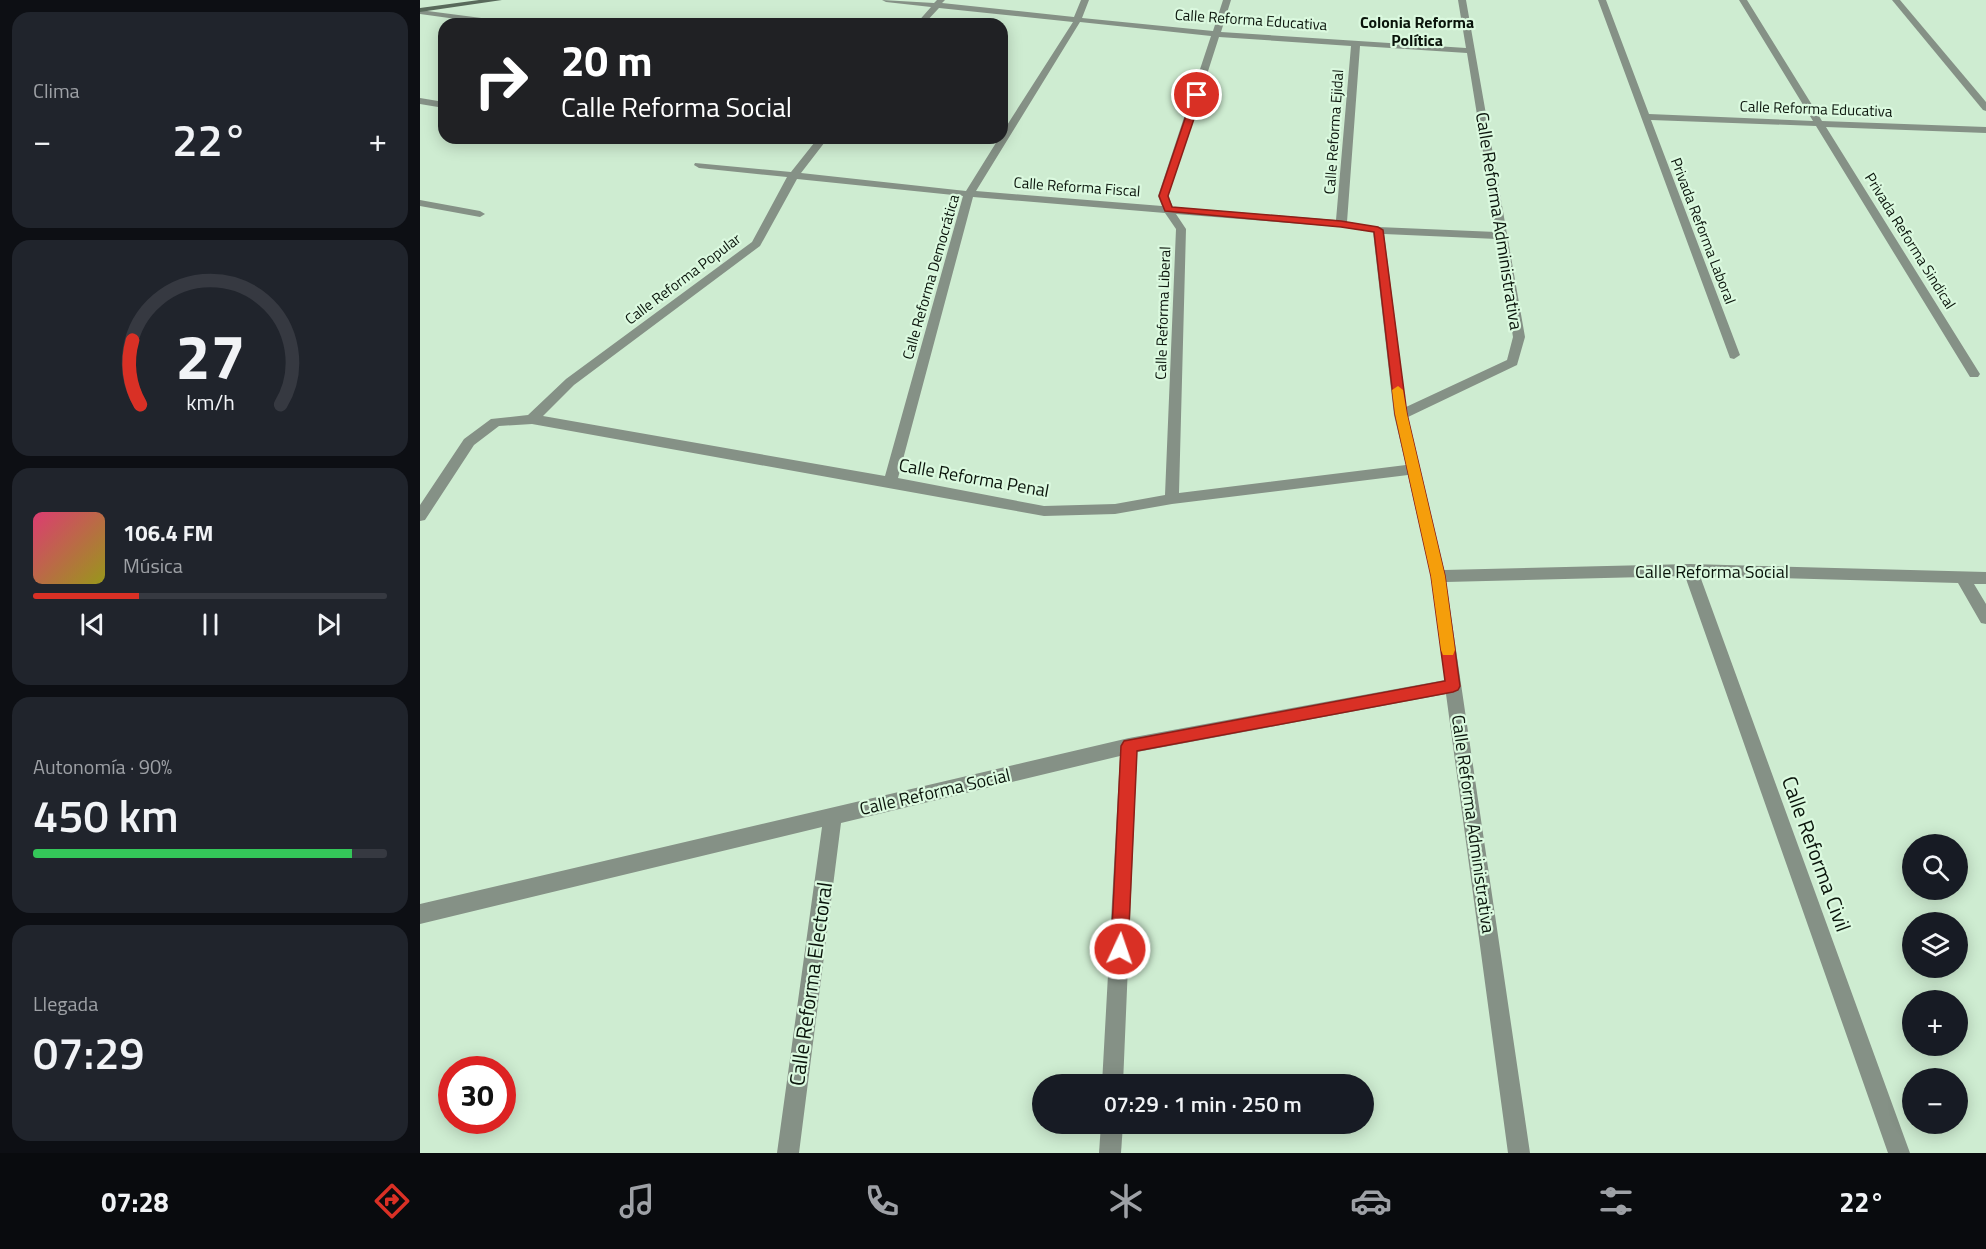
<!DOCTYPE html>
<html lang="es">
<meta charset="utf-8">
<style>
:root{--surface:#171b24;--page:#20242c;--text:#f1f3f6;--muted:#9ea1a6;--line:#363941;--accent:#d93025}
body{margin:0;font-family:"Titillium Web",sans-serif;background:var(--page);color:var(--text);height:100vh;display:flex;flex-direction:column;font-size:22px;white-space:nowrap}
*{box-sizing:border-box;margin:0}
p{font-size:20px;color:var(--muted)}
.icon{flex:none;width:33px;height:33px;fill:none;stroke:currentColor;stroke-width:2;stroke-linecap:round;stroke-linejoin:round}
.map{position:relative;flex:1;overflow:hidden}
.details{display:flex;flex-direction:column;gap:12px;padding:12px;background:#0d0f14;width:420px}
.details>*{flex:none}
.top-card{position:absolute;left:18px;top:18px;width:570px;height:126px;border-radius:18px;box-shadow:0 3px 15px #0003;background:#202124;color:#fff;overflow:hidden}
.fabs{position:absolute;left:1482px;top:834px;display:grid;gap:12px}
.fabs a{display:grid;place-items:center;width:66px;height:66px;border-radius:50%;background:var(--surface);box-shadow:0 3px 15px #0003;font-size:30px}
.speed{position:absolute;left:18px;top:1056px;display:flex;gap:12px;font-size:30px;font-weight:700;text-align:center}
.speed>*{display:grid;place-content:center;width:78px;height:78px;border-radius:50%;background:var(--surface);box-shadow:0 3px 15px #0003;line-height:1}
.speed .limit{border:9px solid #d22;background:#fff;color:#111}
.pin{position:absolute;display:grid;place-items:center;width:51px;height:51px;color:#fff;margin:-26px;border:3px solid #fff;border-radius:50%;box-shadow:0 2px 6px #0007}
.me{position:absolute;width:66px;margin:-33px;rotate:3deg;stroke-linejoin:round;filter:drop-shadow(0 0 4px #0008)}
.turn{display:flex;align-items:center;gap:21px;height:126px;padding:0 24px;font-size:27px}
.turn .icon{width:78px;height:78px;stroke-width:2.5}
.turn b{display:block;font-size:42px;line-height:51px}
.big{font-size:45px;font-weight:600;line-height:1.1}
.details .widget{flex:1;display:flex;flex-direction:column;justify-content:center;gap:9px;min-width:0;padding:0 21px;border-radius:18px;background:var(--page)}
.details .dial{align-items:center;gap:0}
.dial svg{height:156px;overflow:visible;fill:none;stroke:var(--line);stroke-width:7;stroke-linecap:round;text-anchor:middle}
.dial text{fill:var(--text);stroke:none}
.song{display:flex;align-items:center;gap:18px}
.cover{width:72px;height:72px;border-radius:9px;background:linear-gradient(135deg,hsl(340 70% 55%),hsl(60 70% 35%))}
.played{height:6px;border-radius:3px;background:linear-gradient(90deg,var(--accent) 30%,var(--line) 30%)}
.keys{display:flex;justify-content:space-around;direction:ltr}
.heat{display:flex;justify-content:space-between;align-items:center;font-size:33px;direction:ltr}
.charge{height:9px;border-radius:4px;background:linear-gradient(90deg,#34c759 90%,var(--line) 0)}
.trip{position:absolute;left:612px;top:1074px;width:342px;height:60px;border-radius:30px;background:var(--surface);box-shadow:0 3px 15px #0003;font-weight:600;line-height:60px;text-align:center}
.tab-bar{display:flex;height:96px;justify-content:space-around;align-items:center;background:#090b0e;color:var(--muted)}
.tab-bar .icon{width:42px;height:42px}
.tab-bar .current{color:var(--accent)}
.tab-bar b{font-size:27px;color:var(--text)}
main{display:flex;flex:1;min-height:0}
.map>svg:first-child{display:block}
</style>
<main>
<section class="details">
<div class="widget"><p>Clima</p>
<div class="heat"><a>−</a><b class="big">22°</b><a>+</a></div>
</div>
<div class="widget dial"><svg viewBox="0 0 100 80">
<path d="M14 69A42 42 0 1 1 86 69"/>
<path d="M14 69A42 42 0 0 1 10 36" stroke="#d93025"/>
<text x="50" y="56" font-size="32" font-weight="700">27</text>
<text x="50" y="72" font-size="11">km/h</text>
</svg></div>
<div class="widget">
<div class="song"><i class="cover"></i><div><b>106.4 FM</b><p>Música</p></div></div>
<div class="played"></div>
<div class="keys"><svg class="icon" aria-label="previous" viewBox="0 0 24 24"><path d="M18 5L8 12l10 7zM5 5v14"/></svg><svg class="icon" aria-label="pause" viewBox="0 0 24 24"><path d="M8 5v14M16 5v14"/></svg><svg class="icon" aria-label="next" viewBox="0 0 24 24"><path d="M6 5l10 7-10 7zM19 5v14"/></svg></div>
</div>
<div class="widget"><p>Autonomía · 90%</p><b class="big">450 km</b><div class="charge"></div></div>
<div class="widget"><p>Llegada</p><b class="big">07:29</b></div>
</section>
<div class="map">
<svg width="1566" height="1153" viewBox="0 0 1566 1153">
<rect width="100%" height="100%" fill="#ceecd1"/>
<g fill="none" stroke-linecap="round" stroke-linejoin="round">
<g fill="#859186" fill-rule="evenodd">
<path d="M462,0L514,3L517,0H525L522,3L654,17L661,0H669L662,18L793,31L803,0H811L801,32L1046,48L1038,0H1046L1105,337L1097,365L988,417L1024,570L1270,564L1566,572V584H1554L1566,604V624L1561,623L1538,583L1280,576L1490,1153H1468L1265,576L1026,582L1110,1153H1088L1026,694L717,752L703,1084H682L700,756L421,823L379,1153H357L402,827L0,924V904L709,738L1025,680L1011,576L988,475L752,504L695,514L624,516L112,424L79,426L54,445L5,520L0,521V505L44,439L71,419L108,415L146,379L332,242L367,177L279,168L274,165L275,163L371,172L398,138H408L381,173L546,191L579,138H582V133L653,22L519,8L504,24H496L511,7L466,2ZM660,22L791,36L738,196L742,206L556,191ZM799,37L931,46L916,220L753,207L748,196ZM940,46L1047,53L1076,232L958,227L927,222ZM377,179L543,196L465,476L123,416L154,385L340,246ZM553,197L745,213L756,229L745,495L695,504L624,506L478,478ZM756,214L921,227L953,232L974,415L986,465L759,493L766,229ZM964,234L1077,239L1093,337L1087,360L986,407Z"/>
<path d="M1178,0H1186L1229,114L1393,121L1319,0H1327L1402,121L1566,127V133L1406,127L1560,374L1558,377H1550L1396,126L1231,120L1320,355L1314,359L1310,358Z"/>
<path d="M1472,0H1480L1566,102V111L1563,110Z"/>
<path d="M0,10L92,22L96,24H73L0,14Z"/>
<path d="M0,98L24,102V108L0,104Z"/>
<path d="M0,200L60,211L65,214L60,217L0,206Z"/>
<path d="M681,1124H703L701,1153H679Z"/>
</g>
<path fill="#596a5b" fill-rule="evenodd" d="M59,0H82L0,12V8Z"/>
</g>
<path fill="#d93025" stroke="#8d1f18" stroke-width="1.5" d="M777,92L782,95L748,196L752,207L921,221L958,227L963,230L987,414L1025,576L1040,686L1038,690L1033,692L717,751L708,949L706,955L700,958L693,955L691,949L701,746L704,741L1025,681L1011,576L975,414L954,232L921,227L745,211L739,196L773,95Z"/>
<path fill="#f59e0b" d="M978,386L983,390L987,414L1025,576L1035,650L1033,655H1023L1021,650L1011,576L975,414L972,390Z"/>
<g text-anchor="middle" stroke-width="4.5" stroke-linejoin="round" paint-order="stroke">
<g font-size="15" fill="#0a140b" stroke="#dbf9df">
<text transform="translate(831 20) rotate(4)" y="5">Calle Reforma Educativa</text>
<text transform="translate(1396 109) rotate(2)" y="5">Calle Reforma Educativa</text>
<text transform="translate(914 132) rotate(-86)" y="5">Calle Reforma Ejidal</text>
<text transform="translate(657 187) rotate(4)" y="5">Calle Reforma Fiscal</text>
<text transform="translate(1283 231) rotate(69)" y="5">Privada Reforma Laboral</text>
<text transform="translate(1490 241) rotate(58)" y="5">Privada Reforma Sindical</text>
<text transform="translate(511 277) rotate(-74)" y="5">Calle Reforma Democrática</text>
<text transform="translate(263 279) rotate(-37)" y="5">Calle Reforma Popular</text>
<text transform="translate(743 313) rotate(-88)" y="5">Calle Reforma Liberal</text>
</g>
<g font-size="16" font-weight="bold" fill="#0a140b" stroke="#dbf9df">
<text x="997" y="28">Colonia Reforma<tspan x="997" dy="18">Política</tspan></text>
</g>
<g font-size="18" fill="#0a140b" stroke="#dbf9df">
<text transform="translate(1079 221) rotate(81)" y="6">Calle Reforma Administrativa</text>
<text transform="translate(554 478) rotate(10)" y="6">Calle Reforma Penal</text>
<text x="1292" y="578">Calle Reforma Social</text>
<text transform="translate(515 792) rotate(-13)" y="6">Calle Reforma Social</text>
<text transform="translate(1053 824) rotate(82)" y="6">Calle Reforma Administrativa</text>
</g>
<g font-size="21" fill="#0a140b" stroke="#dbf9df">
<text transform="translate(1396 854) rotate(70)" y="7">Calle Reforma Civil</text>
<text transform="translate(391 984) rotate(-82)" y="7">Calle Reforma Electoral</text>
</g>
</g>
</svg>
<div class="fabs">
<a><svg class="icon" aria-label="search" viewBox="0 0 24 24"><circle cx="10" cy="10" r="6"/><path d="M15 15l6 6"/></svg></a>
<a><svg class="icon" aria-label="layers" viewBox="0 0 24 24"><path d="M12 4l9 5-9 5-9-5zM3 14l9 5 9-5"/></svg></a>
<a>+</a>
<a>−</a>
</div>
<div class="speed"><div class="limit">30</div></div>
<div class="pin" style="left:777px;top:95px;background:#d93025"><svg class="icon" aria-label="arrive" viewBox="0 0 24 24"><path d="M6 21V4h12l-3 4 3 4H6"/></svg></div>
<svg class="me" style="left:700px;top:949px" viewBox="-20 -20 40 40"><circle r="17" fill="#d93025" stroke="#fff" stroke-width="3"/><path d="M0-11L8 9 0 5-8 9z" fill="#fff"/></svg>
<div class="trip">07:29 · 1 min · 250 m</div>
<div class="top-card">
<div class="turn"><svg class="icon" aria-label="right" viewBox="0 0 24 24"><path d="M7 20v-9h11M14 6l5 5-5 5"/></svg><div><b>20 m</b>Calle Reforma Social</div></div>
</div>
</div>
</main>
<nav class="tab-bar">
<b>07:28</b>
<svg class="icon current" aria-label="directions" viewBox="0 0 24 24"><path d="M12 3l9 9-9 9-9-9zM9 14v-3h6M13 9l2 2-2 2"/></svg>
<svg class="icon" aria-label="music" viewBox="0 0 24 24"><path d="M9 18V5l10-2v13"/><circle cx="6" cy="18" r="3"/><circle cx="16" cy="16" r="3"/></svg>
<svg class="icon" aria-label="phone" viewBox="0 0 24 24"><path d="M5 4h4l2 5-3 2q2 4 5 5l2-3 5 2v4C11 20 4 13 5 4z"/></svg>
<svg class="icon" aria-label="climate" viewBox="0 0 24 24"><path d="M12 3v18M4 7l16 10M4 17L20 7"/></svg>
<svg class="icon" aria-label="car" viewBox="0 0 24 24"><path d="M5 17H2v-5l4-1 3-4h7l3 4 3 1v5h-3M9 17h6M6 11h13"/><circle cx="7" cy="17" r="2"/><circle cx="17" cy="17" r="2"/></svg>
<svg class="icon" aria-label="filters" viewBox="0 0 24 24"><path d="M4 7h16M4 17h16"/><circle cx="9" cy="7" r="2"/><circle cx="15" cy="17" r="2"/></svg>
<b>22°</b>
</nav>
